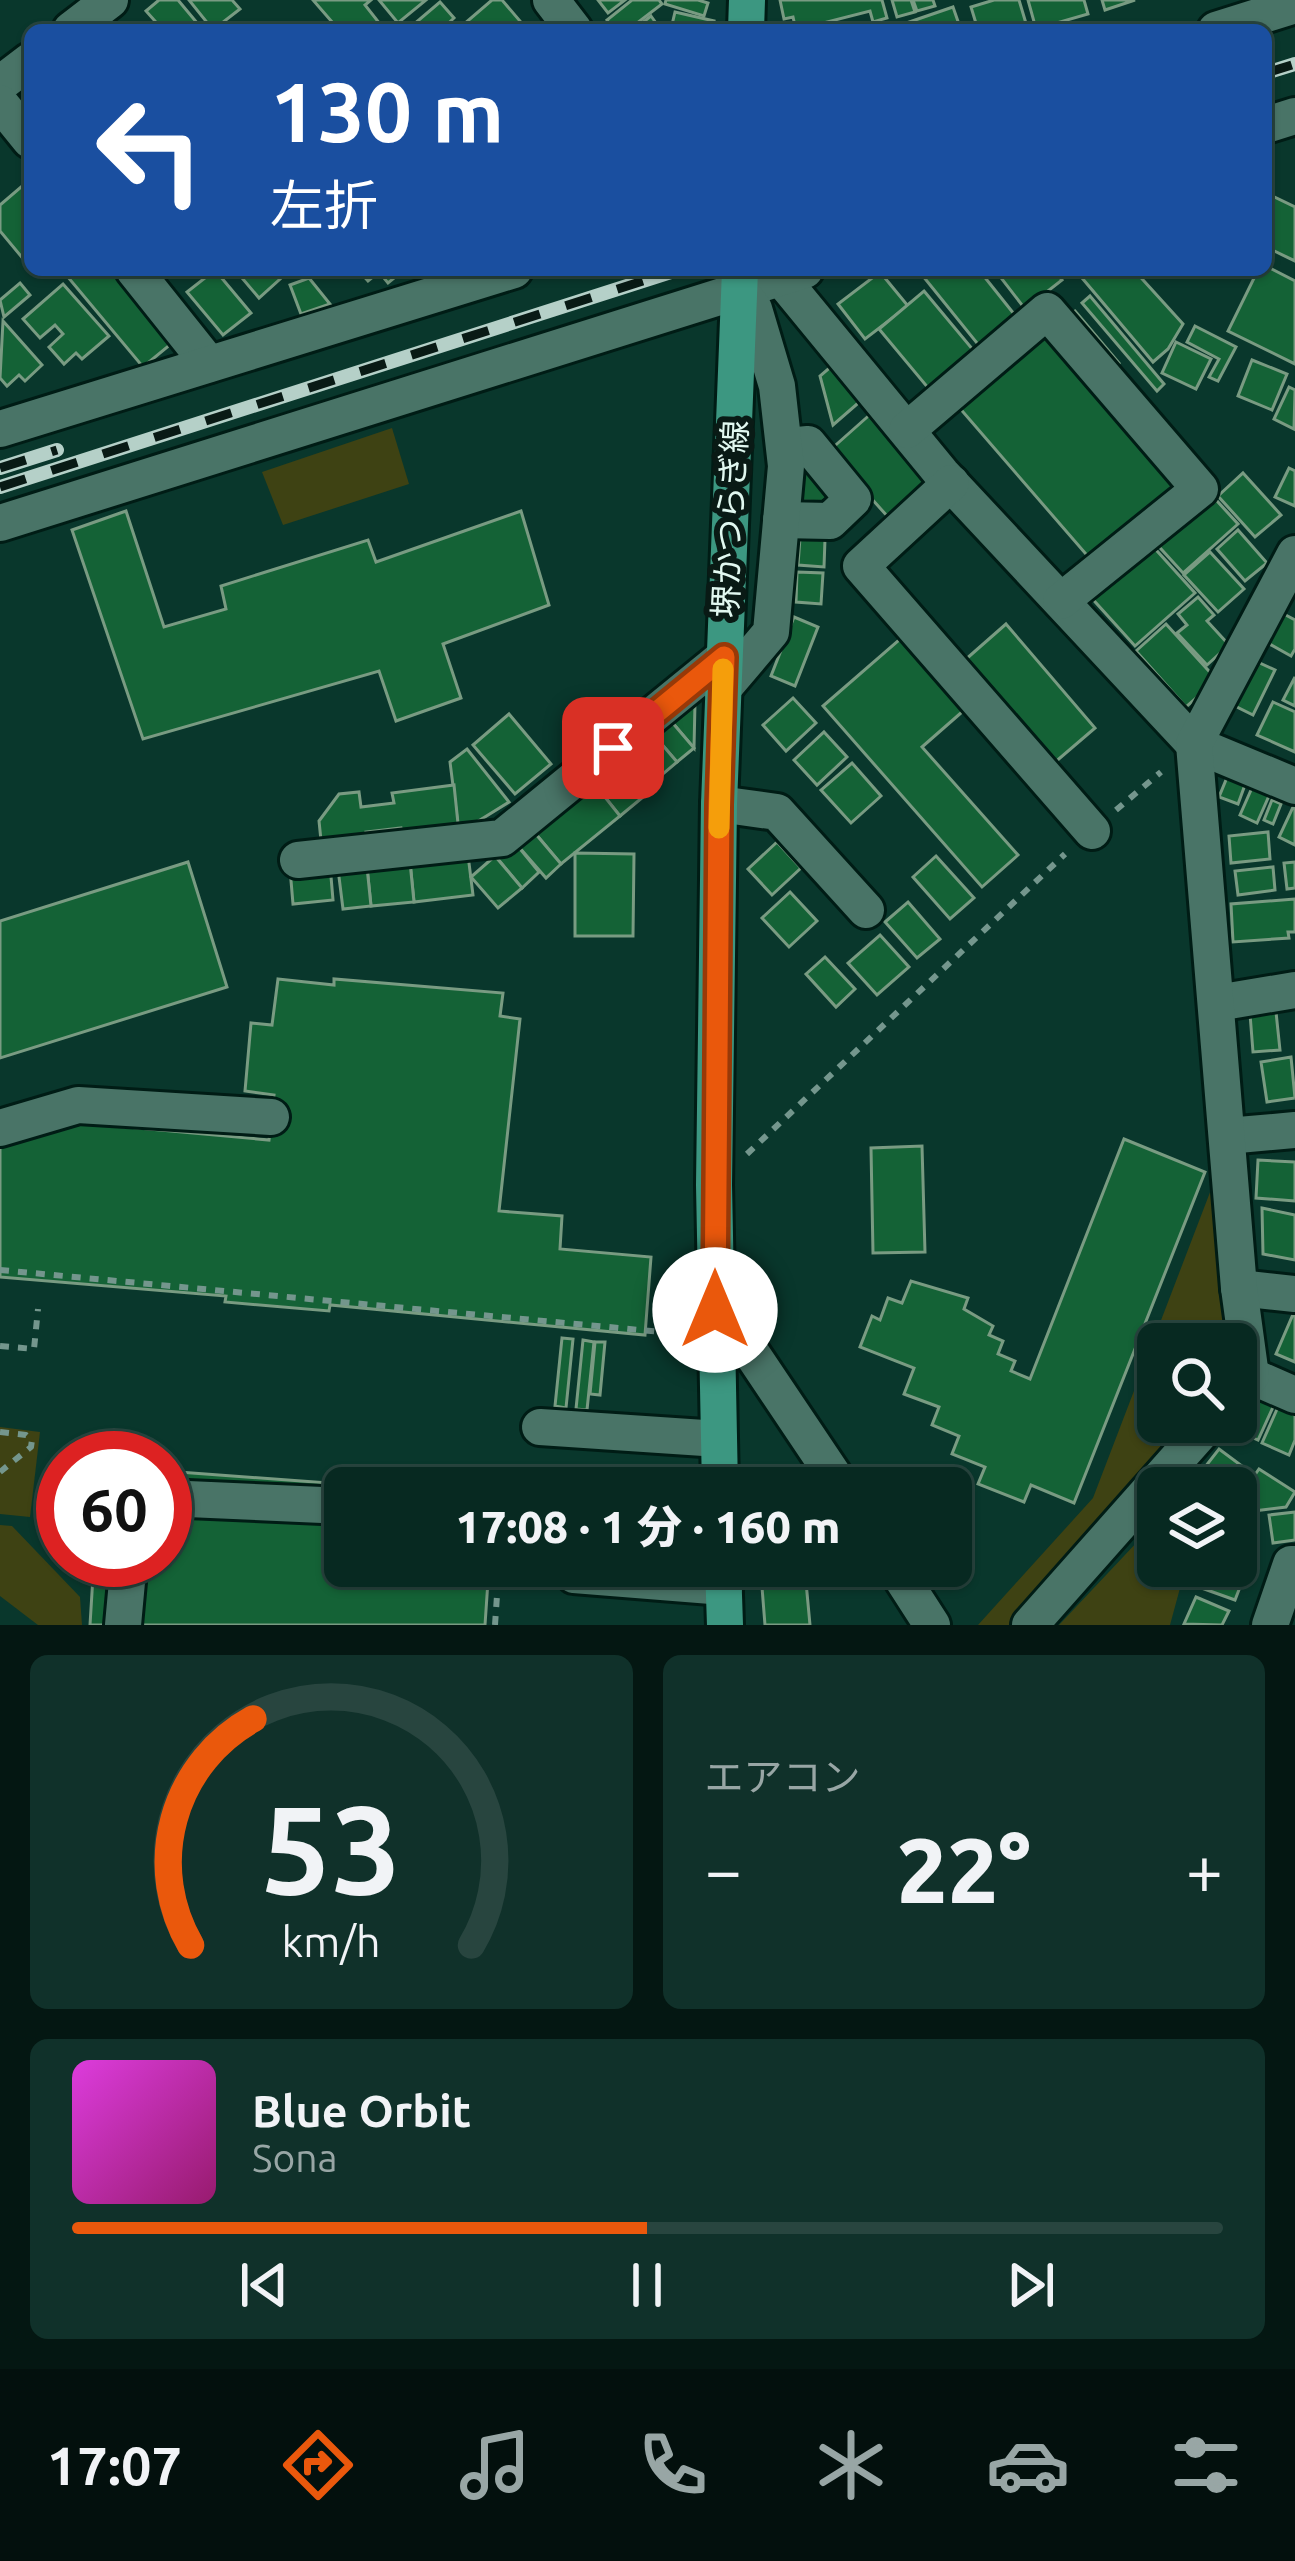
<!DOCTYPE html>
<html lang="ja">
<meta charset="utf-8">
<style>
:root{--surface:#072921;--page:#10312a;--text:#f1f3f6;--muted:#98a6a5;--line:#28453f;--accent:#ea580c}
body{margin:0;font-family:Ubuntu,"Noto Sans JP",sans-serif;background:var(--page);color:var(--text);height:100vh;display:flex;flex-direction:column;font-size:45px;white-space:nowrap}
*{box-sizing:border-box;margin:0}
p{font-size:39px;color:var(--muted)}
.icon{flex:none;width:66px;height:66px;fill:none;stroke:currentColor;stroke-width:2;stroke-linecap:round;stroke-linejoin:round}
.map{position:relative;height:1625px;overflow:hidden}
.drawer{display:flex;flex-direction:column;gap:30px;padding:30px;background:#041712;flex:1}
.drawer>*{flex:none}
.hud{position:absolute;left:24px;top:24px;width:1248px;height:252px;border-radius:18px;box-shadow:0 3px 9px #0004,0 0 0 3px var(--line);background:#1a4fa0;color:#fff;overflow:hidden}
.buttons{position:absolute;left:1137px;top:1323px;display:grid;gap:24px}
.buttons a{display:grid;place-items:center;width:120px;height:120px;border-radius:18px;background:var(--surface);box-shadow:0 3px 9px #0004,0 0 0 3px var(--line);font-size:60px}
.speed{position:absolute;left:36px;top:1431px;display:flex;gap:24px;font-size:60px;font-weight:700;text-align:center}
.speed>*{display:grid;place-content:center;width:156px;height:156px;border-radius:50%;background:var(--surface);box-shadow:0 3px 9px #0004,0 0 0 3px var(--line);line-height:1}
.speed .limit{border:18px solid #d22;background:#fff;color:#111}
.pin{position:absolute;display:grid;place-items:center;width:102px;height:102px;color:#fff;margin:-51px;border-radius:24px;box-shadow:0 6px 18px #0006}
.me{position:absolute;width:132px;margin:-66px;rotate:0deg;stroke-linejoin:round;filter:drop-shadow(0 0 9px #0008)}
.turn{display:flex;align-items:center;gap:42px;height:252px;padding:0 48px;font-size:54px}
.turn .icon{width:156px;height:156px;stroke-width:2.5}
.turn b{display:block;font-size:84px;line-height:102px}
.big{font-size:90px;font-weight:800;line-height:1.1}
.drawer .tile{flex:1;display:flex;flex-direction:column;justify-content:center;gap:18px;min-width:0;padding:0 42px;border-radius:18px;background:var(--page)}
.drawer .dial{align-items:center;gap:0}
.dial svg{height:312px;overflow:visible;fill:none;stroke:var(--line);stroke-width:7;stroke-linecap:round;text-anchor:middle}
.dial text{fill:var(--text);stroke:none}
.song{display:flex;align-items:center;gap:36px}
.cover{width:144px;height:144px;border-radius:18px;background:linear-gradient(135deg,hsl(300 70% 55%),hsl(320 70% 35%))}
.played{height:12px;border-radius:6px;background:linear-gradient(90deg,var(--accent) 50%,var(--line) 50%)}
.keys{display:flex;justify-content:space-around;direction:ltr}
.heat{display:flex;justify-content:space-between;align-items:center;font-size:66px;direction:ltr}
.drawer .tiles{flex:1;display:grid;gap:30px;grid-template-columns:1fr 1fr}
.tile:last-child{grid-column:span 2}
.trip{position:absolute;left:324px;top:1467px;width:648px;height:120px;border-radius:18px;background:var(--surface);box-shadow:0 3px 9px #0004,0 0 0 3px var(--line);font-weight:800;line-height:120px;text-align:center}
.tabs{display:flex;height:192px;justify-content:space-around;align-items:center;background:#03100d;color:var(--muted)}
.tabs .icon{width:84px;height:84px}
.tabs .on{color:var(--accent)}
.tabs b{font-size:54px;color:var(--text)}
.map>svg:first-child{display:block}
</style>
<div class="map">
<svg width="1295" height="1625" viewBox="0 0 1295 1625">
<rect width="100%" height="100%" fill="#09372c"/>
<g fill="#3e4213">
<path d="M392,428L409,484L283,525L262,472Z"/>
<path d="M1217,1174L1235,1344H1158V1422H1190L1009,1625H978L1093,1498Z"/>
<path d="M0,1427L40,1432L30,1517L0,1514Z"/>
<path d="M1156,1522L1158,1566H1186L1170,1625H1059Z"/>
<path d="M0,1525L12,1526L80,1597L82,1625H38L0,1596Z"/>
</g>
<g fill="#146236" stroke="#799b82" stroke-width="3">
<path d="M159,0H178L203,30H163L146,11Z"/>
<path d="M189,0H232L240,9L213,30Z"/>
<path d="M313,0H371L365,5L384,29L339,30Z"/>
<path d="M379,0H426L398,23Z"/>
<path d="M492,0H502L520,21L510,30H457Z"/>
<path d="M598,0H625L608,13Z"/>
<path d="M632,0H659L662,4L628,30H614L607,20Z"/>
<path d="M666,0H698L708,3L704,16L665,4Z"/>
<path d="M780,0H882L887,18L873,22L870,11L796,30L793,17L784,19Z"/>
<path d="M892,0H911L915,12L897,17Z"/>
<path d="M913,0H933L935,6L917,11Z"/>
<path d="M994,0H1019L1028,30H978L971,7Z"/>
<path d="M1028,0H1084L1088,14L1036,29Z"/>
<path d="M1102,0H1135L1105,10Z"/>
<path d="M440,2L454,18L441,30H407Z"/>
<path d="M953,7L961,30H886Z"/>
<path d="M675,12L714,21L712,30L671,29Z"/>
<path d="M651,16L661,30H633Z"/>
<path d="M28,181L30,183V267L0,231V205Z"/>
<path d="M1266,193L1295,207V261L1266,247Z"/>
<path d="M1266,266L1295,281V364L1228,331L1258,270H1266Z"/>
<path d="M74,270H121L171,344L143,367L67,276Z"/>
<path d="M215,270L251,313L223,335L187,292Z"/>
<path d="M240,270H290L259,298L237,272Z"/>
<path d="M358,270H404L388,283L379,272L368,281Z"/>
<path d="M918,270H979L1022,324L985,353Z"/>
<path d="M995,270H1054L1062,280L1025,309Z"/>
<path d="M1080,270H1134L1183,324L1168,349L1153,362L1077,272Z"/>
<path d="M880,272L908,306L865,339L838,304Z"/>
<path d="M309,278L330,304L301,314L290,285Z"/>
<path d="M20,283L30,295L4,317L0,300Z"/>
<path d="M63,284L109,336L82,359L76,353L64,364L49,347L63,334L55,325L40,338L23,319Z"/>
<path d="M924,291L974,351L929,389L879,329Z"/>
<path d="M1090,296L1164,384L1157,391L1082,303Z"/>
<path d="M1075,311L1119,363L1111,370L1066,318Z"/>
<path d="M3,321L42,365L25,381L19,375L7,386L0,378Z"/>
<path d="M1051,324L1192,487L1098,568L957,405Z"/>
<path d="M1195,326L1236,347L1218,381L1209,377L1219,359L1187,342Z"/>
<path d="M1176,342L1211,359L1196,389L1162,373Z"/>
<path d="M1252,360L1287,374L1272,410L1238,396Z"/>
<path d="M834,364L864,398L833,425L820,376Z"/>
<path d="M1289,387L1295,390L1294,429L1274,419Z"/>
<path d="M874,411L933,477L888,517L829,451Z"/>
<path d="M799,455L829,487V502L798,501Z"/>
<path d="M1289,468L1295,471V506L1275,497Z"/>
<path d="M1243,473L1281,515L1255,537L1218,496Z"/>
<path d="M1207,490L1238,524L1183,573L1152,539Z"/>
<path d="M126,511L164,627L226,609L221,586L368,540L376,562L521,511L549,605L443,644L461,698L396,721L379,671L143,739L72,530Z"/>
<path d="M1238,530L1267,563L1245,581L1217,549Z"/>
<path d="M800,538L825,539L824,567L798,565Z"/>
<path d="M1148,541L1195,593L1135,646L1088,594Z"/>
<path d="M1210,552L1244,589L1218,612L1184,575Z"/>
<path d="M797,572L823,573L821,604L796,602Z"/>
<path d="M1198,597L1214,615L1207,621L1229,645L1207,665L1177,633L1187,625L1178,614Z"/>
<path d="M1280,612L1295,620V649L1291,656L1264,641Z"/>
<path d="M794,617L818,627L795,686L771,676Z"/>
<path d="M1006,624L1095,728L1053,764L965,660Z"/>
<path d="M1166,624L1217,680L1186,707L1136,651Z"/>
<path d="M907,633L970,705L922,747L1018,855L982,887L823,706Z"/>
<path d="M1251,659L1275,670L1253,715L1229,703Z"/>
<path d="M1295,677V706L1283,700Z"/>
<path d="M793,698L816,723L786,751L763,725Z"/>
<path d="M1273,702L1295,712V752L1257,735Z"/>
<path d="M695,703L694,748L665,714Z"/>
<path d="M509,714L551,764L515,794L473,745Z"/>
<path d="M665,714L694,748L677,762L648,728Z"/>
<path d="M648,728L677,762L657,779L628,745Z"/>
<path d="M824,732L847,757L817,785L794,760Z"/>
<path d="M628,745L660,783L620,816L589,777Z"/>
<path d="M467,749L509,802L459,833L450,762Z"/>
<path d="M852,763L881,796L851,823L821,790Z"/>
<path d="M1228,775L1246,782L1238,804L1219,797Z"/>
<path d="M589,777L620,816L561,864L529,826Z"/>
<path d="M1255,781L1272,789L1257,823L1240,815Z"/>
<path d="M454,785L459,833L403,840L401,828L366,832L368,845L322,850L319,821L339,794L359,792L361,807L394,803L392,793Z"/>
<path d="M1272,800L1281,804L1273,824L1264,820Z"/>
<path d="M1294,805H1295V845L1279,837Z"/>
<path d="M529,826L561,864L546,878L512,839Z"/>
<path d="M1268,832L1270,859L1231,863L1229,836Z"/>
<path d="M512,839L539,872L522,888L493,853Z"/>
<path d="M777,842L801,868L772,895L748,869Z"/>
<path d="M467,847L473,895L414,902L410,862Z"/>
<path d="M575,853L634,854L633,936H575Z"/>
<path d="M495,856L522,888L498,908L471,877Z"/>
<path d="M936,856L974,898L950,919L913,877Z"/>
<path d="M188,862L227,987L0,1058V921Z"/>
<path d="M410,862L414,902L371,906L367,867Z"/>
<path d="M1295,862V888L1287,889L1284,863Z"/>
<path d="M330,865L333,900L293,904L290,869Z"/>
<path d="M367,867L371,906L343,909L338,869Z"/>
<path d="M1273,867L1275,890L1238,895L1235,871Z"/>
<path d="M790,892L817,921L789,947L762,918Z"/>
<path d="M1295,899V932H1288L1289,938L1233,942L1231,904Z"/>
<path d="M908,902L940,939L917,958L885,922Z"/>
<path d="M880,935L909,967L877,995L848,963Z"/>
<path d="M825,957L855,989L836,1007L806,974Z"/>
<path d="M278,979L334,985V979L503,993L500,1016L520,1019L499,1211L562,1216L560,1249L651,1257L645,1335L330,1305L329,1311L225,1302L226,1296L0,1277V1144L83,1123L269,1140L274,1095L245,1091L251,1023L272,1025Z"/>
<path d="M1276,1012L1280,1050L1253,1052L1250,1014Z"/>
<path d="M1291,1057L1295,1098L1267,1102L1261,1062Z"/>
<path d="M1124,1139L1205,1172L1074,1503L1031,1485L1024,1502L978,1484L985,1467L952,1454L959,1436L932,1425L939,1407L904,1394L914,1368L860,1347L872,1316L880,1320L888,1298L902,1303L911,1281L968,1298L964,1309L993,1326L989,1335L1003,1341L998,1354L1015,1361L1011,1371L1030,1379Z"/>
<path d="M922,1146L925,1252L873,1253L871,1148Z"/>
<path d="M1258,1160L1295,1162V1201L1256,1198Z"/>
<path d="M1262,1208L1295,1215V1260L1263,1254Z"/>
<path d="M674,1267H684L679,1323L669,1322Z"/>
<path d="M1294,1312H1295V1362L1276,1354Z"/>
<path d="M562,1338L573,1339L566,1408L555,1406Z"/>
<path d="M583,1340L594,1342L587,1410L576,1409Z"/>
<path d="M595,1342H605L600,1395L590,1394Z"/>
<path d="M1247,1393L1274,1405L1258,1440L1231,1428Z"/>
<path d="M1278,1407L1295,1415V1440L1289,1455L1262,1443Z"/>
<path d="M1219,1449L1250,1472L1236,1490L1213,1488L1198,1476Z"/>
<path d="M1259,1469L1295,1492L1286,1507L1237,1513L1236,1502Z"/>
<path d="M165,1471L396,1488H345V1566H489L485,1625H90L94,1560H165Z"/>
<path d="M1295,1512V1540L1273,1543L1269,1515Z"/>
<path d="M1236,1519L1257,1527L1245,1559L1236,1555Z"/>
<path d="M1236,1562L1241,1564L1238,1572L1245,1574L1235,1600L1196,1586L1204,1566H1236Z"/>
<path d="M806,1582L810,1625H765L762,1587Z"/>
<path d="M1196,1597L1229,1611L1222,1625L1184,1624Z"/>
</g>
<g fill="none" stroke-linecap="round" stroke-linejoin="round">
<g stroke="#001c15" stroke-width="42">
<g id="minor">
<path d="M551,0L574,30"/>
<path d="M71,30L110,0"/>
<path d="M1216,30L1295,5"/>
<path d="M0,84L30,61"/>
<path d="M0,103L30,140"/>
<path d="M1266,125L1295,116"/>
<path d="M134,270L209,364"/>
<path d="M781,278L942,474L1194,744L1295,786"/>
<path d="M0,429L514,270"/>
<path d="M907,430L1047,311L1200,489L1061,601"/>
<path d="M951,483L861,566L1092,831"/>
<path d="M781,520L830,521L853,499L808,444L787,446"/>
<path d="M0,523L805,270"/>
<path d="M722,690L771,632L786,466L777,386L754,309L740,291"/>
<path d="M719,804L777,812L866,910"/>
<path d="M298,860L502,838L724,657"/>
<path d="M1217,1003L1295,990"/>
<path d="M0,1128L78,1105L271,1117"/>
<path d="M1227,1136L1295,1130"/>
<path d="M1239,1288L1295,1294"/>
<path d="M715,1320L738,1333L842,1488"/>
<path d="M1251,1376L1295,1395"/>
<path d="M1236,1393L1251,1376L1239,1288L1194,744L1295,554"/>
<path d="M540,1427L719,1439"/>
<path d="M165,1498L345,1506"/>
<path d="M575,1566L574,1575L724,1587"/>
<path d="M894,1566L932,1625"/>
<path d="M123,1625L129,1560"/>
<path d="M1030,1625L1210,1422"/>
<path d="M1270,1625L1291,1564H1295"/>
</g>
</g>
<g stroke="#001c15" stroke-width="42">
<g id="major">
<path d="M746,30L747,0"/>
<path d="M720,1488L714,1185L719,804L740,270"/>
<path d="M723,1566L725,1625"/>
</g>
</g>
<g stroke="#74968d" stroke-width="6" stroke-dasharray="9 9" stroke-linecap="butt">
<path d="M1116,810L1161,772"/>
<path d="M747,1154L1065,854"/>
<path d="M0,1270L683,1334"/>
<path d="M0,1346L34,1349L38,1309"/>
<path d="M0,1432L26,1435L32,1440L31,1447L0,1472"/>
<path d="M495,1625L499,1566"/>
</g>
<use href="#minor" stroke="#497467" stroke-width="36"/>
<use href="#major" stroke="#3c9781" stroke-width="36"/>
<g stroke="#b5d0c8" stroke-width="14">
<g id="rail">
<path d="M1266,73L1295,64"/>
<path d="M0,468L57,450"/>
<path d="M0,487L677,270"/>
</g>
</g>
<use href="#rail" stroke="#091a15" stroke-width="9" stroke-dasharray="27" stroke-linecap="butt"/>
</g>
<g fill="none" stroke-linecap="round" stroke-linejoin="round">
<g stroke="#983908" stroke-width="30">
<path id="route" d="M613,748L724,657L719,805L715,1310"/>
</g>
<use href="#route" stroke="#ea580c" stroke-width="21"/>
<path stroke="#f59e0b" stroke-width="21" d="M719,828L723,669"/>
</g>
<g text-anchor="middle" stroke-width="12" stroke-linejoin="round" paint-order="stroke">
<g font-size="33" fill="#e1f8f0" stroke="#091a15">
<text transform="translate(730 519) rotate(-87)" y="12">堺かつらぎ線</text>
</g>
</g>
</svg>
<div class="buttons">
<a><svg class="icon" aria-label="search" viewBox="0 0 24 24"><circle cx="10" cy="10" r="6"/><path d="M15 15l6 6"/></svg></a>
<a><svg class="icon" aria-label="layers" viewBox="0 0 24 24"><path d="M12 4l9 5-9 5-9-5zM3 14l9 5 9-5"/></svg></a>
</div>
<div class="speed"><div class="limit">60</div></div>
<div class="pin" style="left:613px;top:748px;background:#d93025"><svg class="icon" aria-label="arrive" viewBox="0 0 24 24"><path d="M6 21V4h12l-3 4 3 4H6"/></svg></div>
<svg class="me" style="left:715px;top:1310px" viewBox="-20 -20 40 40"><circle r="19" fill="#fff"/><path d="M0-13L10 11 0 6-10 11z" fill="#ea580c"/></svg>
<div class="trip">17:08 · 1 分 · 160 m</div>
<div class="hud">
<div class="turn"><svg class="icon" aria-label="left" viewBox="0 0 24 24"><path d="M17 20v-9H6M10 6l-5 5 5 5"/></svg><div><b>130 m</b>左折</div></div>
</div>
</div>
<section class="drawer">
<div class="tiles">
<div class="tile dial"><svg viewBox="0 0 100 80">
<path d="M14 69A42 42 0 1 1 86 69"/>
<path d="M14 69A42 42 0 0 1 30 11" stroke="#ea580c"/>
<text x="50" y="56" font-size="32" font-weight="700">53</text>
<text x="50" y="72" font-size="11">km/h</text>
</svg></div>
<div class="tile"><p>エアコン</p>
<div class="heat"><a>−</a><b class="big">22°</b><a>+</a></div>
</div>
<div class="tile">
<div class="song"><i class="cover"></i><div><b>Blue Orbit</b><p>Sona</p></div></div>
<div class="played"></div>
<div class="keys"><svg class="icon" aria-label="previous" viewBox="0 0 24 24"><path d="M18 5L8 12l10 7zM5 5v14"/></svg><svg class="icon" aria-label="pause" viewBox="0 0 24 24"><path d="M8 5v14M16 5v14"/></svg><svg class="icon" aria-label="next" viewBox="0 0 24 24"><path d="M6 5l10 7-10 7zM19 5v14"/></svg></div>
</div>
</div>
</section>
<nav class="tabs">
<b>17:07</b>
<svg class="icon on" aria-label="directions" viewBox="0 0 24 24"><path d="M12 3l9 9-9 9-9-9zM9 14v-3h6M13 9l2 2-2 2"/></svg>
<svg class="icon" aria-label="music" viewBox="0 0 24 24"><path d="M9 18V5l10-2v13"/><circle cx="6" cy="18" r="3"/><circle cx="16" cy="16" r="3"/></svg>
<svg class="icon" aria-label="phone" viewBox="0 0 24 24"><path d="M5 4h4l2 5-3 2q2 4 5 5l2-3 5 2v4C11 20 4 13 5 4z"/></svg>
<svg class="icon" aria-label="climate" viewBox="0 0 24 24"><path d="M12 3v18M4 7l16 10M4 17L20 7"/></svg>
<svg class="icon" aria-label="car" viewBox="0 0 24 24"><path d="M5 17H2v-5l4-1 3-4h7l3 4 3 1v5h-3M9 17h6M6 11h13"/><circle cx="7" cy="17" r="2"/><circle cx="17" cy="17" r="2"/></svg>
<svg class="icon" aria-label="filters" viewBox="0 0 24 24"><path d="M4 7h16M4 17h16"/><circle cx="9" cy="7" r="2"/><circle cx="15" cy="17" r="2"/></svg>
</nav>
